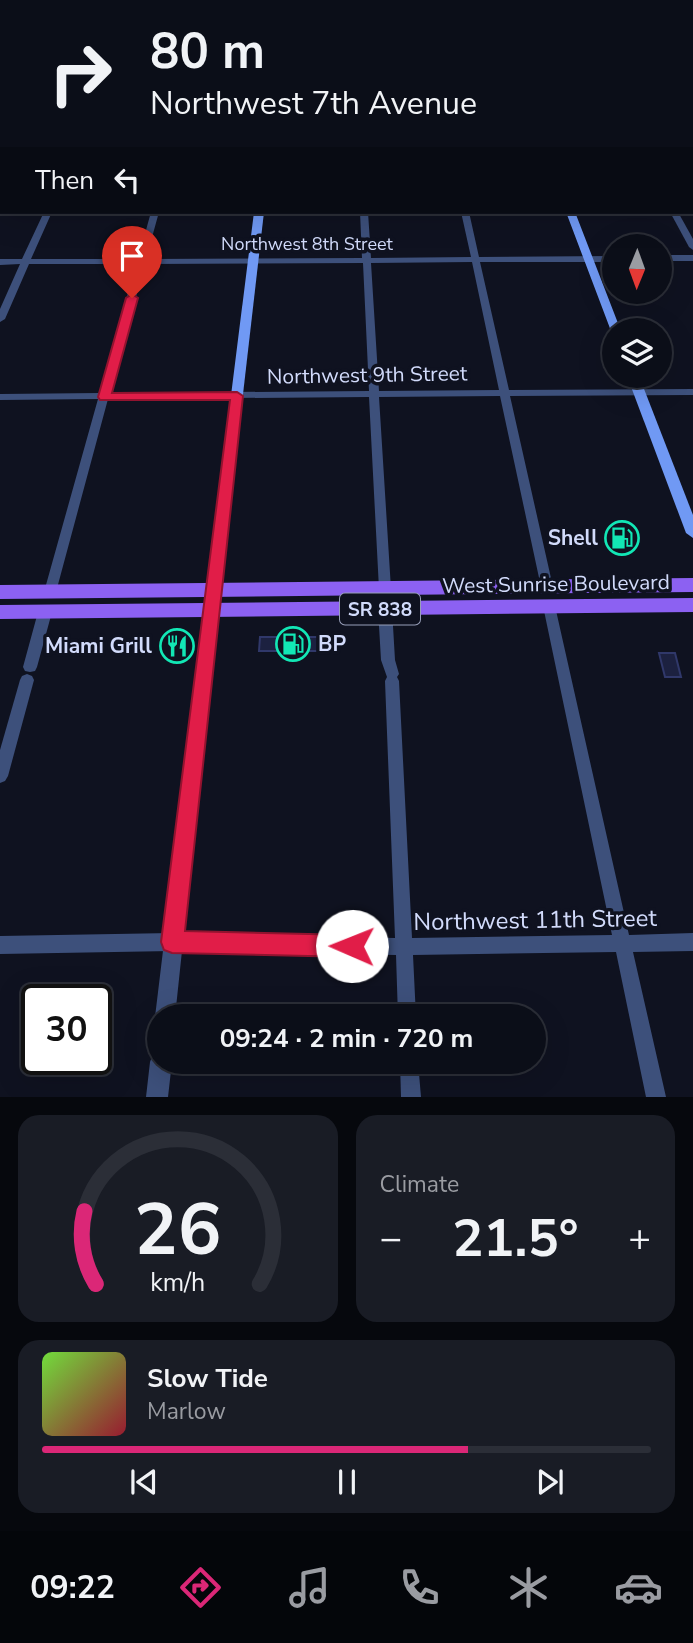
<!DOCTYPE html>
<meta charset="utf-8">
<style>
:root{--surface:#0b0e18;--page:#191c25;--text:#f1f3f6;--muted:#9a9ca2;--line:#2b2e37;--accent:#db2777}
body{margin:0;font-family:"Nunito Sans",sans-serif;background:var(--page);color:var(--text);height:100vh;display:flex;flex-direction:column;font-size:26px;white-space:nowrap}
*{box-sizing:border-box;margin:0}
p{font-size:23px;color:var(--muted)}
.icon{flex:none;width:38px;height:38px;fill:none;stroke:currentColor;stroke-width:2;stroke-linecap:round;stroke-linejoin:round}
.map{position:relative;height:1097px;overflow:hidden}
.side{display:flex;flex-direction:column;gap:18px;padding:18px;background:#06080d;flex:1}
.side>*{flex:none}
.top-card{position:absolute;left:0px;top:0px;width:693px;height:214px;box-shadow:0 7px 28px #0002,0 0 0 2px var(--line);background:#0b0e18;color:var(--text);overflow:hidden}
.needle{width:46px;rotate:181deg}
.fabs{position:absolute;left:602px;top:234px;display:grid;gap:14px}
.fabs a{display:grid;place-items:center;width:70px;height:70px;border-radius:50%;background:var(--surface);box-shadow:0 7px 28px #0002,0 0 0 2px var(--line);font-size:35px}
.speed{position:absolute;left:21px;top:984px;display:flex;gap:14px;font-size:35px;font-weight:700;text-align:center}
.speed>*{display:grid;place-content:center;width:91px;height:91px;border-radius:50%;background:var(--surface);box-shadow:0 7px 28px #0002,0 0 0 2px var(--line);line-height:1}
.speed .limit{border:4px solid #111;border-radius:10px;background:#fff;color:#111}
.pin{position:absolute;display:grid;place-items:center;width:60px;height:60px;color:#fff;margin:-72px -30px;border-radius:50% 50% 50% 0;rotate:-45deg;box-shadow:0 0 7px #0007}
.pin .icon{rotate:45deg}
.me{position:absolute;width:77px;margin:-38px;rotate:271deg;stroke-linejoin:round;filter:drop-shadow(0 0 5px #0008)}
.turn{display:flex;align-items:center;gap:24px;height:147px;padding:0 35px;font-size:32px}
.turn .icon{width:91px;height:91px;stroke-width:2.5}
.turn b{display:block;font-size:49px;line-height:60px}
.then{display:flex;align-items:center;height:66px;padding:0 35px;background:#0003;gap:14px;font-size:26px}
.big{font-size:52px;font-weight:700;line-height:1.1}
.side .tile{flex:1;display:flex;flex-direction:column;justify-content:center;gap:10px;min-width:0;padding:0 24px;border-radius:21px;background:var(--page)}
.side .dial{align-items:center;gap:0}
.dial svg{height:182px;overflow:visible;fill:none;stroke:var(--line);stroke-width:7;stroke-linecap:round;text-anchor:middle}
.dial text{fill:var(--text);stroke:none}
.song{display:flex;align-items:center;gap:21px}
.cover{width:84px;height:84px;border-radius:10px;background:linear-gradient(135deg,hsl(100 70% 55%),hsl(350 70% 35%))}
.played{height:7px;border-radius:4px;background:linear-gradient(90deg,var(--accent) 70%,var(--line) 70%)}
.keys{display:flex;justify-content:space-around;direction:ltr}
.heat{display:flex;justify-content:space-between;align-items:center;font-size:38px;direction:ltr}
.side .tiles{flex:1;display:grid;gap:18px;grid-template-columns:1fr 1fr}
.tile:last-child{grid-column:span 2}
.trip{position:absolute;left:147px;top:1004px;width:399px;height:70px;border-radius:35px;background:var(--surface);box-shadow:0 7px 28px #0002,0 0 0 2px var(--line);font-weight:700;line-height:70px;text-align:center}
.tab-bar{display:flex;height:112px;justify-content:space-around;align-items:center;background:#04060a;color:var(--muted)}
.tab-bar .icon{width:49px;height:49px}
.tab-bar .active{color:var(--accent)}
.tab-bar b{font-size:32px;color:var(--text)}
.map>svg:first-child{display:block}
</style>
<div class="map">
<svg width="693" height="1097" viewBox="0 0 693 1097">
<rect width="100%" height="100%" fill="#0f1220"/>
<g fill="#1c2140" stroke="#30386a" stroke-width="2">
<path d="M260,637H325V651H259Z"/>
<path d="M659,653H675L681,677H665Z"/>
</g>
<g fill="none" stroke-linecap="round" stroke-linejoin="round">
<g fill="#3d507b" fill-rule="evenodd">
<path d="M68,0H74L67,2Z"/>
<path d="M140,0H146L139,2Z"/>
<path d="M211,0H217L210,2Z"/>
<rect x="349" y="0" width="6" height="2"/>
<path d="M415,0H421L422,2H416Z"/>
<path d="M565,0H571L572,2H566Z"/>
<rect x="0" y="9" width="2" height="4"/>
<path d="M691,29L693,30V35L691,34Z"/>
<rect x="0" y="30" width="2" height="4"/>
<rect x="0" y="49" width="2" height="4"/>
<rect x="691" y="57" width="2" height="4"/>
<path d="M691,90L693,91V97H691Z"/>
<rect x="0" y="112" width="2" height="7"/>
<rect x="691" y="160" width="2" height="4"/>
<rect x="0" y="164" width="2" height="4"/>
<path d="M44,212H52L31,259H138L151,212H159L146,259L362,258L360,212H368L371,258L471,257L461,212H469L479,257L614,256V262H480L509,390L693,389V395L510,396L553,587L552,590H542L541,587L500,396L379,397L391,589L390,592H380L379,589L369,397L108,399L56,592L55,595H45L44,592L98,399L0,400V394L100,393L136,264H29L5,319L0,322V309L20,264L0,265V259H22ZM472,262L499,390L379,391L371,263ZM363,263L369,391L110,393L145,264Z"/>
<path d="M670,212H678L693,239V250L689,247Z"/>
<rect x="660" y="255" width="33" height="6"/>
<path d="M549,601L554,603L555,606L629,935L693,933V951L633,952L666,1097H646L616,952L413,955L416,1017H398L396,955L172,951L0,954V936L172,933L395,938L385,681L387,677L381,660L378,609L380,606H390L392,609L395,660L399,674L397,677L399,681L412,938L612,935L543,606L544,603Z"/>
<path d="M45,607L50,609L52,612L37,667L35,671L30,672L25,671L23,667L38,612L40,609Z"/>
<path d="M27,674L32,676L34,680L8,776L5,781L0,783V750L20,680L22,676Z"/>
<path d="M400,1062H418L421,1097H401Z"/>
</g>
<g fill="#3d507b" fill-rule="evenodd">
<rect x="691" y="88" width="2" height="4"/>
<rect x="0" y="92" width="2" height="4"/>
<path d="M211,605L216,607L218,611L175,1017H159V1025L155,1017L204,611L206,607Z"/>
<path d="M159,1052V1062H172L168,1097H146L150,1062L153,1054Z"/>
</g>
<g fill="#7099f4" fill-rule="evenodd">
<path d="M281,0H287L280,2Z"/>
<rect x="487" y="0" width="6" height="2"/>
<path d="M254,212H264L218,611L216,615H206L204,611Z"/>
<path d="M566,212H575L621,331H614V334L611,331Z"/>
<path d="M627,376H639L693,515V538L686,533Z"/>
</g>
<g fill="#8c61f2" fill-rule="evenodd">
<path d="M693,578V592L0,599V585Z"/>
<path d="M693,598V612L0,619V605Z"/>
</g>
</g>
<path fill="#e11d48" stroke="#92132f" stroke-width="2" d="M132,294L138,298L112,393L237,392L243,396L185,931L352,935L360,938L363,946L360,954L352,957L172,953L164,950L161,942L230,400H100L98,397L126,298Z"/>
<defs>
<g id="fuel-ring" transform="scale(1.75)"><circle r="9.5" fill="#0f1220" stroke="#12e7b5" stroke-width="1.5"/><path d="M-5.5-6h7V0h2V4h1.3V-2.5L3-4.5l.8-.8L6-3V5H2.5V1h-1V6h-7ZM-4.2-4.7v3.2H.2V-4.7Z" fill="#12e7b5"/></g>
<g id="restaurant-ring" transform="scale(1.75)"><circle r="9.5" fill="#0f1220" stroke="#12e7b5" stroke-width="1.5"/><path d="M-5-6h1v4h1v-4h1v4h1v-4h1v5L-1.5 .5V6h-2V.5L-5-1ZM5-6V6H3V1.5H1.5Q1.5-4 5-6Z" fill="#12e7b5"/></g>
</defs>
<g fill-rule="evenodd">
<use href="#fuel-ring" x="622" y="538"/>
<use href="#fuel-ring" x="293" y="644"/>
<use href="#restaurant-ring" x="177" y="646"/>
</g>
<g text-anchor="middle" stroke-width="7" stroke-linejoin="round" paint-order="stroke">
<g font-size="18" fill="#d2dbfb" stroke="#0f1220">
<text x="307" y="250">Northwest 8th Street</text>
</g>
<rect fill="#0f1220" stroke="#989fb9" stroke-width="2" x="340" y="593.5" width="80" height="31" rx="5"/>
<g font-size="19" font-weight="bold" fill="#d2dbfb">
<text x="380" y="616">SR 838</text>
</g>
<g font-size="21" fill="#d2dbfb" stroke="#0f1220">
<text transform="translate(367 375) rotate(-1)" y="7">Northwest 9th Street</text>
<text transform="translate(556 584) rotate(-1)" y="7">West Sunrise Boulevard</text>
</g>
<g font-size="21" font-weight="bold" fill="#d2dbfb" stroke="#0f1220" text-anchor="end">
<text x="598" y="545">Shell</text>
<text x="318" y="651" text-anchor="start">BP</text>
<text x="152" y="653">Miami Grill</text>
</g>
<g font-size="24" fill="#d2dbfb" stroke="#0f1220">
<text transform="translate(535 920) rotate(-1)" y="8">Northwest 11th Street</text>
</g>
</g>
</svg>
<div class="fabs">
<a><svg class="needle" viewBox="-14 -14 28 28"><path d="M0-13l5 13h-10z" fill="#e53935"/><path d="M0 13l5-13h-10z" fill="#9a9ca2"/></svg></a>
<a><svg class="icon" aria-label="layers" viewBox="0 0 24 24"><path d="M12 4l9 5-9 5-9-5zM3 14l9 5 9-5"/></svg></a>
</div>
<div class="speed"><div class="limit">30</div></div>
<div class="pin" style="left:132px;top:298px;background:#d93025"><svg class="icon" aria-label="arrive" viewBox="0 0 24 24"><path d="M6 21V4h12l-3 4 3 4H6"/></svg></div>
<svg class="me" style="left:352px;top:946px" viewBox="-20 -20 40 40"><circle r="19" fill="#fff"/><path d="M0-13L10 11 0 6-10 11z" fill="#e11d48"/></svg>
<div class="trip">09:24 · 2 min · 720 m</div>
<div class="top-card">
<div class="turn"><svg class="icon" aria-label="right" viewBox="0 0 24 24"><path d="M7 20v-9h11M14 6l5 5-5 5"/></svg><div><b>80 m</b>Northwest 7th Avenue</div></div>
<div class="then">Then<svg class="icon" aria-label="left" viewBox="0 0 24 24"><path d="M17 20v-9H6M10 6l-5 5 5 5"/></svg></div>
</div>
</div>
<section class="side">
<div class="tiles">
<div class="tile dial"><svg viewBox="0 0 100 80">
<path d="M14 69A42 42 0 1 1 86 69"/>
<path d="M14 69A42 42 0 0 1 9 37" stroke="#db2777"/>
<text x="50" y="56" font-size="32" font-weight="700">26</text>
<text x="50" y="72" font-size="11">km/h</text>
</svg></div>
<div class="tile"><p>Climate</p>
<div class="heat"><a>−</a><b class="big">21.5°</b><a>+</a></div>
</div>
<div class="tile">
<div class="song"><i class="cover"></i><div><b>Slow Tide</b><p>Marlow</p></div></div>
<div class="played"></div>
<div class="keys"><svg class="icon" aria-label="previous" viewBox="0 0 24 24"><path d="M18 5L8 12l10 7zM5 5v14"/></svg><svg class="icon" aria-label="pause" viewBox="0 0 24 24"><path d="M8 5v14M16 5v14"/></svg><svg class="icon" aria-label="next" viewBox="0 0 24 24"><path d="M6 5l10 7-10 7zM19 5v14"/></svg></div>
</div>
</div>
</section>
<nav class="tab-bar">
<b>09:22</b>
<svg class="icon active" aria-label="directions" viewBox="0 0 24 24"><path d="M12 3l9 9-9 9-9-9zM9 14v-3h6M13 9l2 2-2 2"/></svg>
<svg class="icon" aria-label="music" viewBox="0 0 24 24"><path d="M9 18V5l10-2v13"/><circle cx="6" cy="18" r="3"/><circle cx="16" cy="16" r="3"/></svg>
<svg class="icon" aria-label="phone" viewBox="0 0 24 24"><path d="M5 4h4l2 5-3 2q2 4 5 5l2-3 5 2v4C11 20 4 13 5 4z"/></svg>
<svg class="icon" aria-label="climate" viewBox="0 0 24 24"><path d="M12 3v18M4 7l16 10M4 17L20 7"/></svg>
<svg class="icon" aria-label="car" viewBox="0 0 24 24"><path d="M5 17H2v-5l4-1 3-4h7l3 4 3 1v5h-3M9 17h6M6 11h13"/><circle cx="7" cy="17" r="2"/><circle cx="17" cy="17" r="2"/></svg>
</nav>
